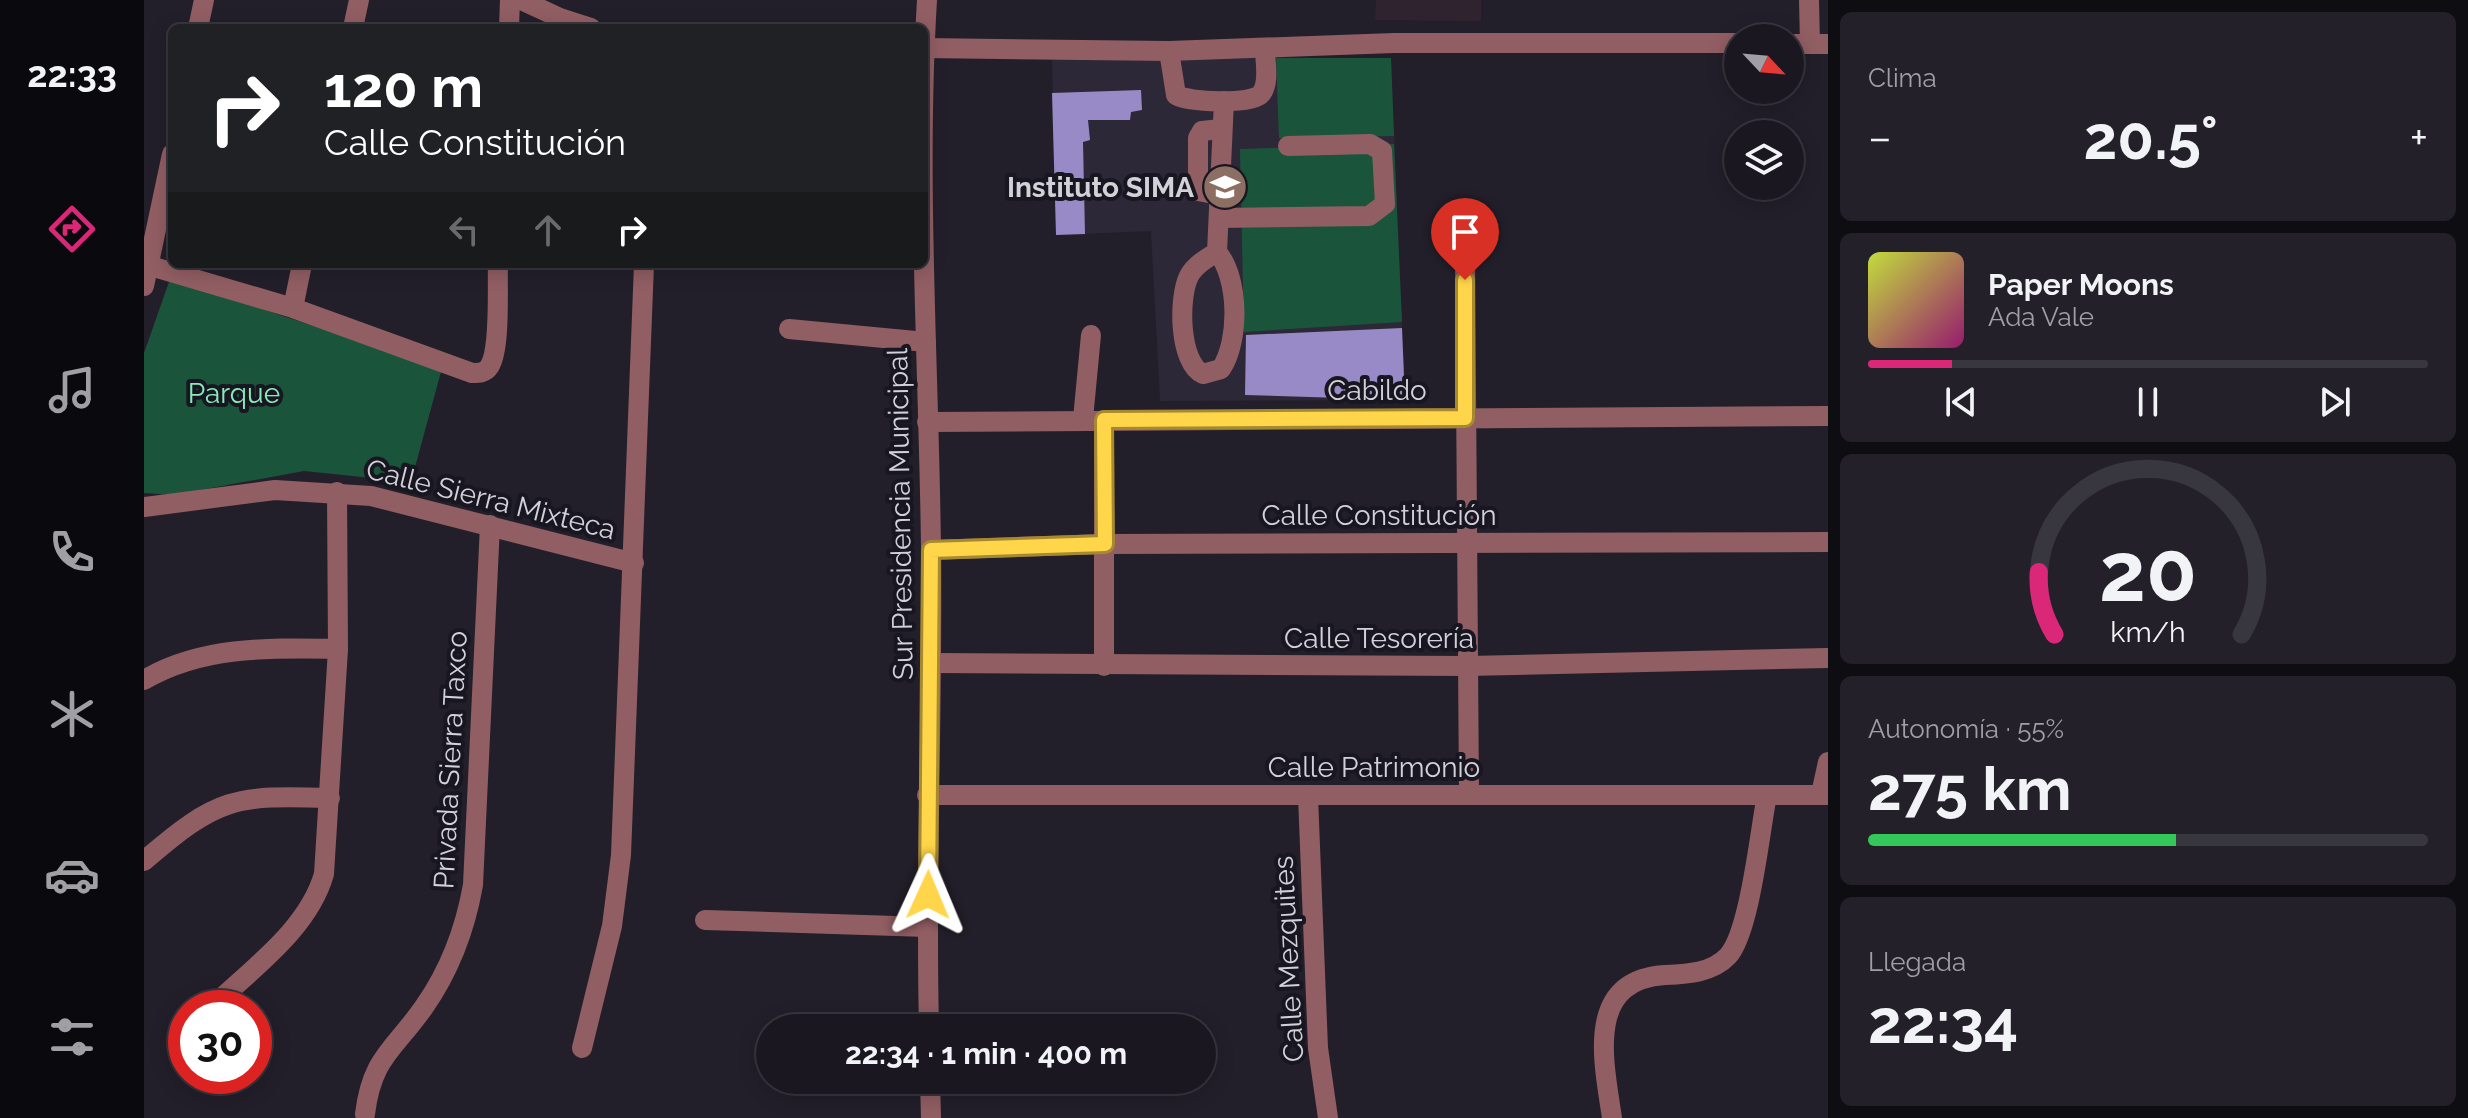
<!DOCTYPE html>
<html lang="es">
<meta charset="utf-8">
<style>
:root{--surface:#1a1720;--page:#232029;--text:#f1f3f6;--muted:#9f9fa5;--line:#38363e;--accent:#db2777}
body{margin:0;font-family:Raleway,sans-serif;background:var(--page);color:var(--text);height:100vh;display:flex;flex-direction:column;font-size:30px;white-space:nowrap}
*{box-sizing:border-box;margin:0}
p{font-size:26px;color:var(--muted)}
.icon{flex:none;width:44px;height:44px;fill:none;stroke:currentColor;stroke-width:2;stroke-linecap:round;stroke-linejoin:round}
.map{position:relative;flex:1;overflow:hidden}
.side{display:flex;flex-direction:column;gap:12px;padding:12px;background:#0e0d12;width:640px}
.side>*{flex:none}
.top-card{position:absolute;left:24px;top:24px;width:760px;height:244px;border-radius:12px;box-shadow:0 4px 20px #0003,0 0 0 2px var(--line);background:#202124;color:#fff;overflow:hidden}
.needle{width:52px;rotate:116deg}
.controls{position:absolute;left:1580px;top:24px;display:grid;gap:16px}
.controls a{display:grid;place-items:center;width:80px;height:80px;border-radius:50%;background:var(--surface);box-shadow:0 4px 20px #0003,0 0 0 2px var(--line);font-size:40px}
.speed{position:absolute;left:24px;top:990px;display:flex;gap:16px;font-size:40px;font-weight:700;text-align:center}
.speed>*{display:grid;place-content:center;width:104px;height:104px;border-radius:50%;background:var(--surface);box-shadow:0 4px 20px #0003,0 0 0 2px var(--line);line-height:1}
.speed .limit{border:12px solid #d22;background:#fff;color:#111}
.pin{position:absolute;display:grid;place-items:center;width:68px;height:68px;color:#fff;margin:-82px -34px;border-radius:50% 50% 50% 0;rotate:-45deg;box-shadow:0 0 8px #0007}
.pin .icon{rotate:45deg}
.me{position:absolute;width:88px;margin:-44px;rotate:1deg;stroke-linejoin:round;filter:drop-shadow(0 0 6px #0008)}
.turn{display:flex;align-items:center;gap:28px;height:168px;padding:0 24px;font-size:36px}
.turn .icon{width:104px;height:104px;stroke-width:2.5}
.turn b{display:block;font-size:56px;line-height:68px}
.lanes{display:flex;align-items:center;height:76px;padding:0 24px;background:#0003;justify-content:center;gap:40px;direction:ltr}
.lanes .off{opacity:.35}
.big{font-size:60px;font-weight:700;line-height:1.1}
.side .tile{flex:1;display:flex;flex-direction:column;justify-content:center;gap:12px;min-width:0;padding:0 28px;border-radius:12px;background:var(--page)}
.side .dial{align-items:center;gap:0}
.dial svg{height:208px;overflow:visible;fill:none;stroke:var(--line);stroke-width:7;stroke-linecap:round;text-anchor:middle}
.dial text{fill:var(--text);stroke:none}
.song{display:flex;align-items:center;gap:24px}
.cover{width:96px;height:96px;border-radius:12px;background:linear-gradient(135deg,hsl(70 70% 55%),hsl(320 70% 35%))}
.played{height:8px;border-radius:4px;background:linear-gradient(90deg,var(--accent) 15%,var(--line) 15%)}
.keys{display:flex;justify-content:space-around;direction:ltr}
.heat{display:flex;justify-content:space-between;align-items:center;font-size:44px;direction:ltr}
.charge{height:12px;border-radius:6px;background:linear-gradient(90deg,#34c759 55%,var(--line) 0)}
.trip{position:absolute;left:612px;top:1014px;width:460px;height:80px;border-radius:40px;background:var(--surface);box-shadow:0 4px 20px #0003,0 0 0 2px var(--line);font-weight:700;line-height:80px;text-align:center}
main{display:flex;flex:1;min-height:0}
.menu{display:flex;flex-direction:column;width:144px;justify-content:space-around;align-items:center;background:#0a090d;color:var(--muted)}
.menu .icon{width:56px;height:56px}
.menu .current{color:var(--accent)}
.menu b{font-size:36px;color:var(--text)}
.map>svg:first-child{display:block}
</style>
<main>
<nav class="menu">
<b>22:33</b>
<svg class="icon current" aria-label="directions" viewBox="0 0 24 24"><path d="M12 3l9 9-9 9-9-9zM9 14v-3h6M13 9l2 2-2 2"/></svg>
<svg class="icon" aria-label="music" viewBox="0 0 24 24"><path d="M9 18V5l10-2v13"/><circle cx="6" cy="18" r="3"/><circle cx="16" cy="16" r="3"/></svg>
<svg class="icon" aria-label="phone" viewBox="0 0 24 24"><path d="M5 4h4l2 5-3 2q2 4 5 5l2-3 5 2v4C11 20 4 13 5 4z"/></svg>
<svg class="icon" aria-label="climate" viewBox="0 0 24 24"><path d="M12 3v18M4 7l16 10M4 17L20 7"/></svg>
<svg class="icon" aria-label="car" viewBox="0 0 24 24"><path d="M5 17H2v-5l4-1 3-4h7l3 4 3 1v5h-3M9 17h6M6 11h13"/><circle cx="7" cy="17" r="2"/><circle cx="17" cy="17" r="2"/></svg>
<svg class="icon" aria-label="filters" viewBox="0 0 24 24"><path d="M4 7h16M4 17h16"/><circle cx="9" cy="7" r="2"/><circle cx="15" cy="17" r="2"/></svg>
</nav>
<div class="map">
<svg width="1684" height="1118" viewBox="0 0 1684 1118">
<rect width="100%" height="100%" fill="#221f2a"/>
<path fill="#302330" d="M1232,0H1337V21L1231,20Z"/>
<path fill="#2c2838" d="M908,57L1247,58L1261,400L1016,401L1007,231L912,235Z"/>
<g fill="#1a553b">
<path d="M1132,58H1247L1250,136L1135,138Z"/>
<path d="M1250,144L1258,322L1100,332L1096,149Z"/>
<path d="M26,279L298,368L267,482L160,471L29,495L0,493V353Z"/>
</g>
<g fill="#988ac6">
<path d="M997,90L998,110L987,112L986,120H944L946,140L939,142L941,234L912,235L908,93Z"/>
<path d="M1258,328L1261,400L1101,395L1102,335Z"/>
</g>
<g fill="none" stroke-linecap="round" stroke-linejoin="round">
<g stroke="#915e63" stroke-width="20">
<path d="M377,0L416,18L447,28"/>
<path d="M783,0C772,183 785,367 787,550C789,710 781,869 785,1028"/>
<path d="M1665,0L1666,44"/>
<path d="M54,28L60,0"/>
<path d="M209,28L215,0"/>
<path d="M365,28L366,0"/>
<path d="M1646,44H1684"/>
<path d="M780,48L1025,51L1250,43H1594"/>
<path d="M1025,51L1032,95C1044,102 1108,105 1117,94C1126,83 1121,62 1121,50"/>
<path d="M1075,195L1054,191V138L1058,131L1077,129"/>
<path d="M1076,218L1225,216L1241,204L1238,151L1226,144L1144,146"/>
<path d="M1073,252C1063,258 1051,265 1045,276C1034,298 1035,363 1059,374L1077,369C1096,341 1095,277 1073,252L1080,101"/>
<path d="M1321,253L1325,794"/>
<path d="M0,264L149,308L328,373C335,373 341,373 345,367C357,351 353,286 354,264"/>
<path d="M0,286L28,154"/>
<path d="M149,308L158,264"/>
<path d="M645,329L782,342"/>
<path d="M939,419L947,335"/>
<path d="M960,420V666"/>
<path d="M783,422L1684,416"/>
<path d="M0,507L131,490L227,496L490,563"/>
<path d="M787,550L961,544L1684,542"/>
<path d="M787,663L1324,666L1684,658"/>
<path d="M0,680C59,645 129,648 194,649"/>
<path d="M1677,794L1684,762"/>
<path d="M783,795H1684"/>
<path d="M1164,796L1174,1048L1184,1118"/>
<path d="M0,861C74,797 90,795 186,798"/>
<path d="M561,920L783,927"/>
<path d="M67,1008C107,969 164,930 180,874L194,649L193,492"/>
<path d="M41,1033L42,1032"/>
<path d="M438,1048L468,926L477,855L500,264"/>
<path d="M786,1080L787,1118"/>
<path d="M221,1114C228,1057 250,1050 280,1007C306,970 321,930 329,885L346,525"/>
<path d="M1468,1118C1460,1063 1440,980 1521,975C1543,974 1568,973 1584,956C1606,932 1616,830 1623,795"/>
</g>
</g>
<g fill="none" stroke-linecap="round" stroke-linejoin="round">
<g stroke="#a68a30" stroke-width="20">
<path id="route" d="M784,895L787,550L961,544L960,420L1321,418V280"/>
</g>
<use href="#route" stroke="#ffd54a" stroke-width="14"/>
</g>
<defs>
<g id="school-disc" transform="scale(2.3)"><circle r="9.5" fill="#8d6e63" stroke="#181620"/><path d="M0-5L7-2L0 1L-7-2ZM-4 1L0 2.5L4 1V4Q0 6-4 4Z" fill="#fff"/></g>
</defs>
<g fill-rule="evenodd">
<use href="#school-disc" x="1081" y="187"/>
</g>
<g text-anchor="middle" stroke-width="8" stroke-linejoin="round" paint-order="stroke">
<g font-size="28" font-weight="bold" fill="#d3d1d8" stroke="#181620" text-anchor="end">
<text x="1050" y="197">Instituto SIMA</text>
</g>
<g font-size="28" fill="#d3d1d8" stroke="#181620">
<text x="1233" y="400">Cabildo</text>
<text transform="translate(347 499) rotate(14)" y="10">Calle Sierra Mixteca</text>
<text transform="translate(756 514) rotate(-91)" y="10">Sur Presidencia Municipal</text>
<text x="1235" y="525">Calle Constitución</text>
<text x="1235" y="648">Calle Tesorería</text>
<text transform="translate(306 760) rotate(-87)" y="10">Privada Sierra Taxco</text>
<text x="1230" y="777">Calle Patrimonio</text>
<text transform="translate(1144 959) rotate(-93)" y="10">Calle Mezquites</text>
</g>
<g font-size="28" fill="#87ebb9" stroke="#181620">
<text x="90" y="403">Parque</text>
</g>
</g>
</svg>
<div class="controls">
<a><svg class="needle" viewBox="-14 -14 28 28"><path d="M0-13l5 13h-10z" fill="#e53935"/><path d="M0 13l5-13h-10z" fill="#9f9fa5"/></svg></a>
<a><svg class="icon" aria-label="layers" viewBox="0 0 24 24"><path d="M12 4l9 5-9 5-9-5zM3 14l9 5 9-5"/></svg></a>
</div>
<div class="speed"><div class="limit">30</div></div>
<div class="pin" style="left:1321px;top:280px;background:#d93025"><svg class="icon" aria-label="arrive" viewBox="0 0 24 24"><path d="M6 21V4h12l-3 4 3 4H6"/></svg></div>
<svg class="me" style="left:784px;top:895px" viewBox="-20 -20 40 40"><path d="M0-17L14 15 0 8-14 15z" fill="#ffd54a" stroke="#fff" stroke-width="4"/></svg>
<div class="trip">22:34 · 1 min · 400 m</div>
<div class="top-card">
<div class="turn"><svg class="icon" aria-label="right" viewBox="0 0 24 24"><path d="M7 20v-9h11M14 6l5 5-5 5"/></svg><div><b>120 m</b>Calle Constitución</div></div>
<div class="lanes"><svg class="icon off" aria-label="left" viewBox="0 0 24 24"><path d="M17 20v-9H6M10 6l-5 5 5 5"/></svg><svg class="icon off" aria-label="ahead" viewBox="0 0 24 24"><path d="M12 20V5M6 11l6-6 6 6"/></svg><svg class="icon" aria-label="right" viewBox="0 0 24 24"><path d="M7 20v-9h11M14 6l5 5-5 5"/></svg></div>
</div>
</div>
<section class="side">
<div class="tile"><p>Clima</p>
<div class="heat"><a>−</a><b class="big">20.5°</b><a>+</a></div>
</div>
<div class="tile">
<div class="song"><i class="cover"></i><div><b>Paper Moons</b><p>Ada Vale</p></div></div>
<div class="played"></div>
<div class="keys"><svg class="icon" aria-label="previous" viewBox="0 0 24 24"><path d="M18 5L8 12l10 7zM5 5v14"/></svg><svg class="icon" aria-label="pause" viewBox="0 0 24 24"><path d="M8 5v14M16 5v14"/></svg><svg class="icon" aria-label="next" viewBox="0 0 24 24"><path d="M6 5l10 7-10 7zM19 5v14"/></svg></div>
</div>
<div class="tile dial"><svg viewBox="0 0 100 80">
<path d="M14 69A42 42 0 1 1 86 69"/>
<path d="M14 69A42 42 0 0 1 8 45" stroke="#db2777"/>
<text x="50" y="56" font-size="32" font-weight="700">20</text>
<text x="50" y="72" font-size="11">km/h</text>
</svg></div>
<div class="tile"><p>Autonomía · 55%</p><b class="big">275 km</b><div class="charge"></div></div>
<div class="tile"><p>Llegada</p><b class="big">22:34</b></div>
</section>
</main>
